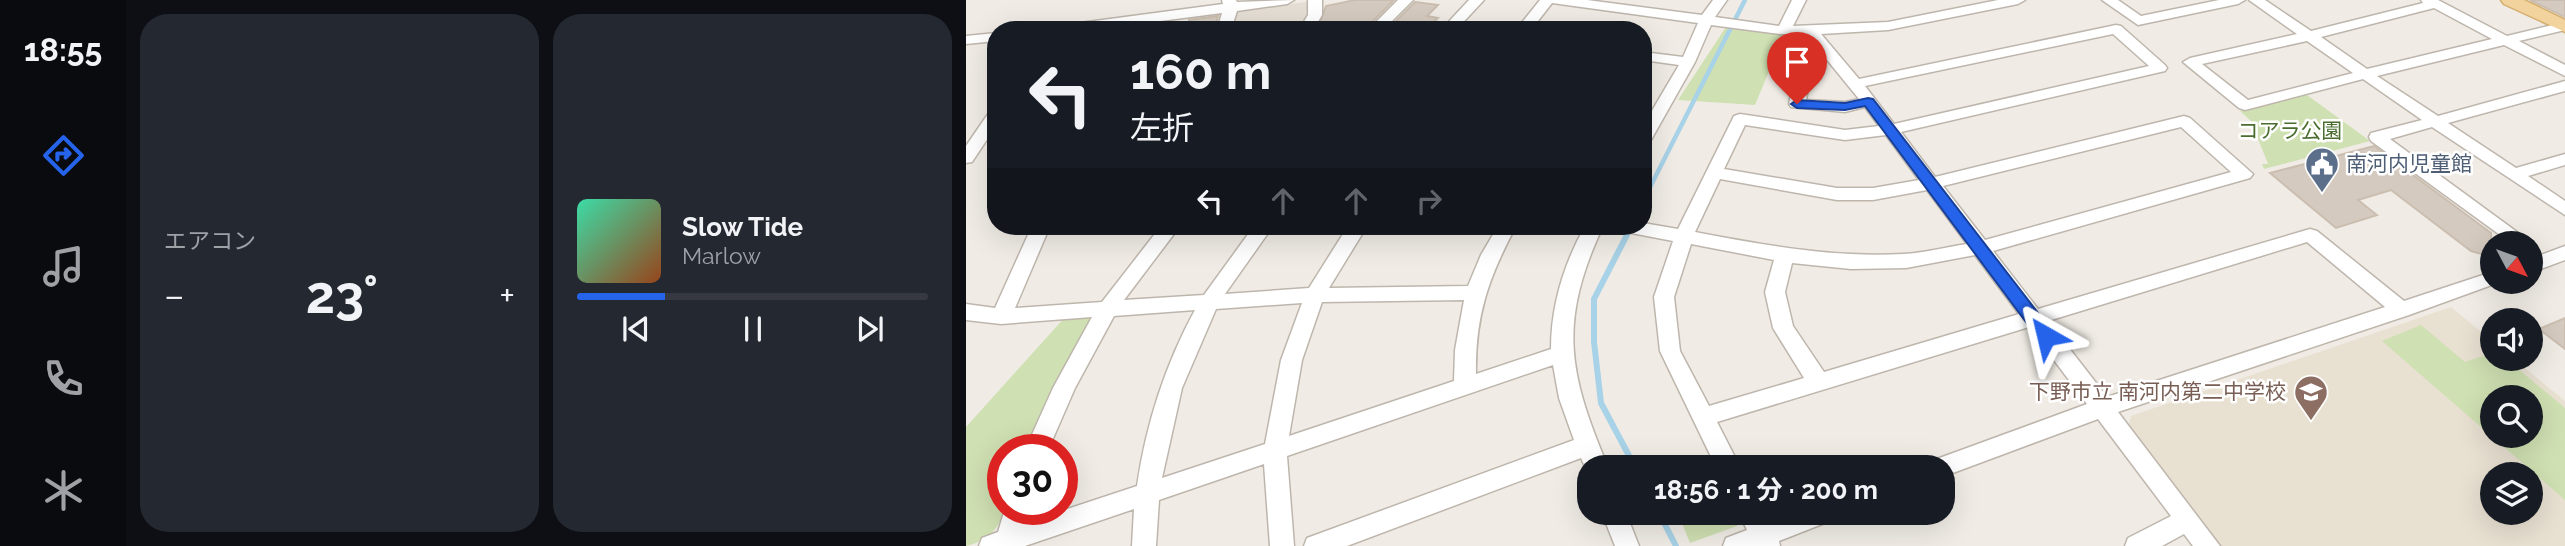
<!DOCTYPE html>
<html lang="ja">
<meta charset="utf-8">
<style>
:root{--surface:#171b24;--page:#242831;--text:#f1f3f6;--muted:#9ea1a6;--line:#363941;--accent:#2563eb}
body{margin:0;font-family:Raleway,"Noto Sans JP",sans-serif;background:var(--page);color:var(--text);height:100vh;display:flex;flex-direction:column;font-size:26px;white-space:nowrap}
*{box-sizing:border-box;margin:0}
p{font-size:23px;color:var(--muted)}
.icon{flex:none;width:38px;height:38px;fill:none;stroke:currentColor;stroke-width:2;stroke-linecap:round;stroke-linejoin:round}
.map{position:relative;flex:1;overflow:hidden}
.details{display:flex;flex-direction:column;gap:14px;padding:14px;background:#0d0f14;width:840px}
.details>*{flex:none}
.hud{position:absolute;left:21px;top:21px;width:665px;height:214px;border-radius:28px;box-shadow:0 7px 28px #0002;background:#171b24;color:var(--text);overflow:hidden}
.needle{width:46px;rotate:131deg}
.buttons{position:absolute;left:1514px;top:231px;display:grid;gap:14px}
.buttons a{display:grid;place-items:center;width:63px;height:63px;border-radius:50%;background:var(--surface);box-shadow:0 7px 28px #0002;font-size:35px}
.speed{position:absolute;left:21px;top:434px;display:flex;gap:14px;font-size:35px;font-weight:700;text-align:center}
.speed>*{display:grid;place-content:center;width:91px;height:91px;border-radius:50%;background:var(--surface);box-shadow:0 7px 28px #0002;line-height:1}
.speed .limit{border:10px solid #d22;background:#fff;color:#111}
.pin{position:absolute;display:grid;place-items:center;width:60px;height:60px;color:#fff;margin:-72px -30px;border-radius:50% 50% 50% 0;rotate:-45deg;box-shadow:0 0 7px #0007}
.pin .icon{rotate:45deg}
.me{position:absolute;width:77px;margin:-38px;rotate:323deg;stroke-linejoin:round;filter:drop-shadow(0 0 5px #0008)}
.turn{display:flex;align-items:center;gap:24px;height:147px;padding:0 28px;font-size:32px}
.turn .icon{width:91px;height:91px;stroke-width:2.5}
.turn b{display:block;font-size:49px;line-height:60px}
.lanes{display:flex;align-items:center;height:66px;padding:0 28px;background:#0003;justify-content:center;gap:35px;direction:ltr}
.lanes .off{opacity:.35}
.big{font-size:52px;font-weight:700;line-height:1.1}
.details .tile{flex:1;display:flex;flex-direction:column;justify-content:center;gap:10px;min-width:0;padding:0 24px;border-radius:28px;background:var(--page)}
.song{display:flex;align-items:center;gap:21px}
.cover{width:84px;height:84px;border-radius:10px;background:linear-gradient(135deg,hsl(160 70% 55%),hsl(20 70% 35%))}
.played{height:7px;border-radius:4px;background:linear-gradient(90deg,var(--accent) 25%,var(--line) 25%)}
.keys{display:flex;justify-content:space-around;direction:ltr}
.heat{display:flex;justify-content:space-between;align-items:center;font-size:38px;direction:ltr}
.details .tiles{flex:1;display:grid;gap:14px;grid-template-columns:repeat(2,1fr)}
.trip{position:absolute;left:611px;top:455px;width:378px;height:70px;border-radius:28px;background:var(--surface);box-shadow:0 7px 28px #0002;font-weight:700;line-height:70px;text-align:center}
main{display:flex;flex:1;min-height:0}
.tab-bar{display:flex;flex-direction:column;width:126px;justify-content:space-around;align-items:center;background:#090b0e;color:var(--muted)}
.tab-bar .icon{width:49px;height:49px}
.tab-bar .selected{color:var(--accent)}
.tab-bar b{font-size:32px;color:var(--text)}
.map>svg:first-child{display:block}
</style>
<main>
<nav class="tab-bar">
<b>18:55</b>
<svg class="icon selected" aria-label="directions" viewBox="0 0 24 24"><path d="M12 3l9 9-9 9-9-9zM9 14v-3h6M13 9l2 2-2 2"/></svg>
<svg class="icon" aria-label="music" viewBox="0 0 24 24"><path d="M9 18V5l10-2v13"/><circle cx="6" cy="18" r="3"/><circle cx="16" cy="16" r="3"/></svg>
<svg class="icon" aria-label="phone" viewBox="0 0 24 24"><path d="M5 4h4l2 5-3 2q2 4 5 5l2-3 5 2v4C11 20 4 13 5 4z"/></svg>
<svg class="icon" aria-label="climate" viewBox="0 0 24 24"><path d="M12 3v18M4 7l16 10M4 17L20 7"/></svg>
</nav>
<section class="details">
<div class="tiles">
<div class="tile"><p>エアコン</p>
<div class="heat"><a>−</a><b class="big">23°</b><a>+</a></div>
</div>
<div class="tile">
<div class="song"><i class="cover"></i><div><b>Slow Tide</b><p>Marlow</p></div></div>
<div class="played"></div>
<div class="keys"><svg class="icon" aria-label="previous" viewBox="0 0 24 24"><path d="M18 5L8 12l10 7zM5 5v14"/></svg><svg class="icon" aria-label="pause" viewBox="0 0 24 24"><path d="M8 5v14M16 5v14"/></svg><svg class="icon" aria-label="next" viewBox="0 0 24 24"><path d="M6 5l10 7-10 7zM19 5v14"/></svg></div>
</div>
</div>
</section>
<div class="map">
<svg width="1599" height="546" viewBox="0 0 1599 546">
<rect width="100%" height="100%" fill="#f0ece5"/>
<path fill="#e4ded4" d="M341,2L340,18L331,30H264L271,10Z"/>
<path fill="#e8e0d1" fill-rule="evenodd" d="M1485,307L1526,341V359H1548L1599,401V546H1254L1162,427L1165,416ZM1526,397H1564V436H1526ZM1526,474H1564V513H1526Z"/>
<g fill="#cfe0b2" fill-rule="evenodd">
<path d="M760,27L812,34L840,33L856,57L804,69L789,105L712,100Z"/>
<path d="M1341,95L1404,141L1298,169L1296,164H1302L1285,121L1274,111Z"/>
<path d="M119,314L126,320L87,386L59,450H37V509H39C32,530 22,541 0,546V427L100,316Z"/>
<path d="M1455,325L1499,362L1526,353V359H1540L1599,408V500L1416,341ZM1526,397H1564V436H1526Z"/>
<path d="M712,513H777L771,526L724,543Z"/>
</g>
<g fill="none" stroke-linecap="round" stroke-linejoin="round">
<g stroke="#a8d2e7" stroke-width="4.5">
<path d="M677,201L779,0"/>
<path d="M662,232L665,226"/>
</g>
<g stroke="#a8d2e7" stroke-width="6">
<path d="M663,231L628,299V342L635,403L669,467"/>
<path d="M693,513L710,546"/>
</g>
</g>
<g fill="#d4cabf" stroke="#cbbeb0" stroke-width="2">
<path d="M389,0H428L398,30H351L360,6Z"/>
<path d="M1564,0H1599V17Z"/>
<path d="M449,2L472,5L461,16L472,18L460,30L423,28Z"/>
<path d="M252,16L249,28L221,30L223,20Z"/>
<path d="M1408,146L1525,233L1526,257L1505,251L1425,190L1392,200L1411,215L1370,228L1304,173Z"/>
<path d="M1599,318V349L1573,329Z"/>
</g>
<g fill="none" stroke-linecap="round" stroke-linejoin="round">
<g stroke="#beb6ac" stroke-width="3">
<g id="minor">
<path d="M256,0H270L271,2L328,0L321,4L271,11L265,30H251L256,13L125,30H84L91,26L257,4Z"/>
<path d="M342,0H356V15L347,30H333L342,15Z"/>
<path d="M432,0H447L417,30H402Z"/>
<path d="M503,0H518L490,30H475Z"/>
<path d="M574,0H621L736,15L747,0H761L749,17L813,26L826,0H840L827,26L922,22L1032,0H1059L1052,4L922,30L855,34L893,79L1150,25L1155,26L1199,65L1201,68L1199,71L935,132L969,177L1218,116L1224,118L1287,174L1284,178L1027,251L1072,309L1344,229L1351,231L1438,301L1526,272V282H1534L1443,315L1152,412L1254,546H1227L1218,534L1196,546H1159L1162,538L1205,516L1132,419L976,477V467H964L968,460L1121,404L1063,327L751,422L774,467H750L694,351L688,297L707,241L660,232L654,230L651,226H677V223L712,229L768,116L774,114L879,130L913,126L899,107L879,112L825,107L823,104L826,89L834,84L842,89L840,100L879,102L893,99L840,34H814L745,25L729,62L685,140L677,145V126L713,65L677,60V52L717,57L732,23L586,3L565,30H550ZM1147,34L1183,66L928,124L899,86ZM779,125L879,140L920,135L953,180L907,188H871L758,169ZM1215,127L1265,172L1019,240L977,186ZM754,179L871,200H907L961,190L1001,244C980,247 958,253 937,254C866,258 798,245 729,232ZM1341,242L1419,307L1141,397L1082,321ZM725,244L808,260L799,292L807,328L838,378L743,406L714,351L708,297ZM1009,255L1053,314L858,372L827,326L819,292L826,263L885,269L940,268Z"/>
<path d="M1136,0H1152L1175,16L1253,0H1279L1272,4L1172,25Z"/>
<path d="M1283,0H1299L1345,31L1457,3L1455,0H1472L1541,36L1599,22V30L1553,41L1599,65V76L1538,45L1411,76L1472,116L1599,81V91L1482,123L1550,168L1599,154V165L1562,176L1599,201V215L1466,127L1424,139L1566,243L1564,246V243H1545L1405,141L1403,137L1405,133L1456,120L1397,79L1279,110L1273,108L1217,62L1224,58L1331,34ZM1468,8L1526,39L1401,69L1355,37ZM1341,41L1387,73L1282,100L1236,64Z"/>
<path d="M30,33V41L0,44V36Z"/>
<path d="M30,109V126L6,162L0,163V146L24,111Z"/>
<path d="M66,226H84L49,308L136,302L195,226H214L158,300L238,295L288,226H307L259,294L343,288L382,226H401L363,288L502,286L515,255L532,226H550C523,277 509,315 510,374L585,349C585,305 598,264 619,226H637C592,323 602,372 642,467H623V475L615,458L381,546H338L341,538L608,440L593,398L587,365L321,456L328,546H304L298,464L193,500L190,546H166L168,509L59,546H13L16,538L32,532L39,509H63L59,523L171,486C180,425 199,365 229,310L148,316L109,388L82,450H59L87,388L126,317L35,324L0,320V304L29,308ZM498,300L489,350L488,381L323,436L336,360L356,302ZM336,303L315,360L299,444L196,478L216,388L250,309Z"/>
<path d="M1599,246V260L1564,273V259Z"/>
<path d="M636,513H660L673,546H649Z"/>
<path d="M773,513H798L803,522L826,513H867L864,521L813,541L814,546H757L760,538L781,530Z"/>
</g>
</g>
<g stroke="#d5ae6f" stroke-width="3">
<path id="major" d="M1535,0H1558L1599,20V32L1538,4Z"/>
</g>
<use href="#minor" fill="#fff" fill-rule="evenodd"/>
<use href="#major" fill="#f2d39d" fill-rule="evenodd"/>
</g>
<path fill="#2563eb" stroke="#184099" stroke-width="2" d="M902,98L907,99L1086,331L1089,336L1086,341H1074L899,106L879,110L831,108L825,104L831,100L879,103Z"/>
<defs>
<g id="civic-pin" transform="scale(1.75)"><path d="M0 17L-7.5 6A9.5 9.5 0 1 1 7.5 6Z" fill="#5c6f8a" stroke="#fff"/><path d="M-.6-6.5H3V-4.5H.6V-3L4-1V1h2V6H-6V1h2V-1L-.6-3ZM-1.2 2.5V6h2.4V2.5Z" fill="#fff"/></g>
<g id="school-pin" transform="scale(1.75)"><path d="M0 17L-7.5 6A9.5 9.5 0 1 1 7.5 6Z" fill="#8d6e63" stroke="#fff"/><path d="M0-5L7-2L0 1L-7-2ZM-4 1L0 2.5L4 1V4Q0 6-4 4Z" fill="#fff"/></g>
</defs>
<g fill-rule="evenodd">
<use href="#civic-pin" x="1356" y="164"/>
<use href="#school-pin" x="1345" y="392"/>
</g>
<g text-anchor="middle" stroke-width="5" stroke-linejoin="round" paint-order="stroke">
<g font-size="21" fill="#4c6d30" stroke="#fff">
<text x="1324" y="138">コアラ公園</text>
</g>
<g font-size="21" fill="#4e5e75" stroke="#fff" text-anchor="start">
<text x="1380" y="171">南河内児童館</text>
</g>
<g font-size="21" fill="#785e54" stroke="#fff" text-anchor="end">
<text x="1320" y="399">下野市立 南河内第二中学校</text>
</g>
</g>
</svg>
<div class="buttons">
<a><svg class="needle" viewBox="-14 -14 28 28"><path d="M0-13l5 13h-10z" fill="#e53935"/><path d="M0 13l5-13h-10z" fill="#9ea1a6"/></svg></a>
<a><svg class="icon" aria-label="sound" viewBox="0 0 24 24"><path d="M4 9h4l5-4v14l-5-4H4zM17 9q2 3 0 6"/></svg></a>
<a><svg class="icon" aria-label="search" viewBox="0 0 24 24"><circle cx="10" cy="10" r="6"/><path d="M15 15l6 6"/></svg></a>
<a><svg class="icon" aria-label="layers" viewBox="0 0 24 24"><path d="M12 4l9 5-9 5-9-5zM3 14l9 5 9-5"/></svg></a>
</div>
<div class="speed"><div class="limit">30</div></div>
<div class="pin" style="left:831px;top:104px;background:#d93025"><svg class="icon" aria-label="arrive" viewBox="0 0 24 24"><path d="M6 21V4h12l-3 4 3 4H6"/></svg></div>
<svg class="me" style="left:1080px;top:336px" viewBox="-20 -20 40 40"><path d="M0-17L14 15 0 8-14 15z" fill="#2563eb" stroke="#fff" stroke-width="4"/></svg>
<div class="trip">18:56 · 1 分 · 200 m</div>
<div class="hud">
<div class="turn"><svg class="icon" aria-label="left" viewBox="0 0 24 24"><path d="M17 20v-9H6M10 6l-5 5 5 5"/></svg><div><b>160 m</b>左折</div></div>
<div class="lanes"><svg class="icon" aria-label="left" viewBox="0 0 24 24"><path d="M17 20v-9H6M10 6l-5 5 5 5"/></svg><svg class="icon off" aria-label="ahead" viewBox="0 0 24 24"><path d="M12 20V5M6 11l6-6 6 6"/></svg><svg class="icon off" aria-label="ahead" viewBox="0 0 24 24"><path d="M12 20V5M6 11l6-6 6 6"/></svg><svg class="icon off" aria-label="right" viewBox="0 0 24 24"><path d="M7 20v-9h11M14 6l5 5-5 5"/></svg></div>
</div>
</div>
</main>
